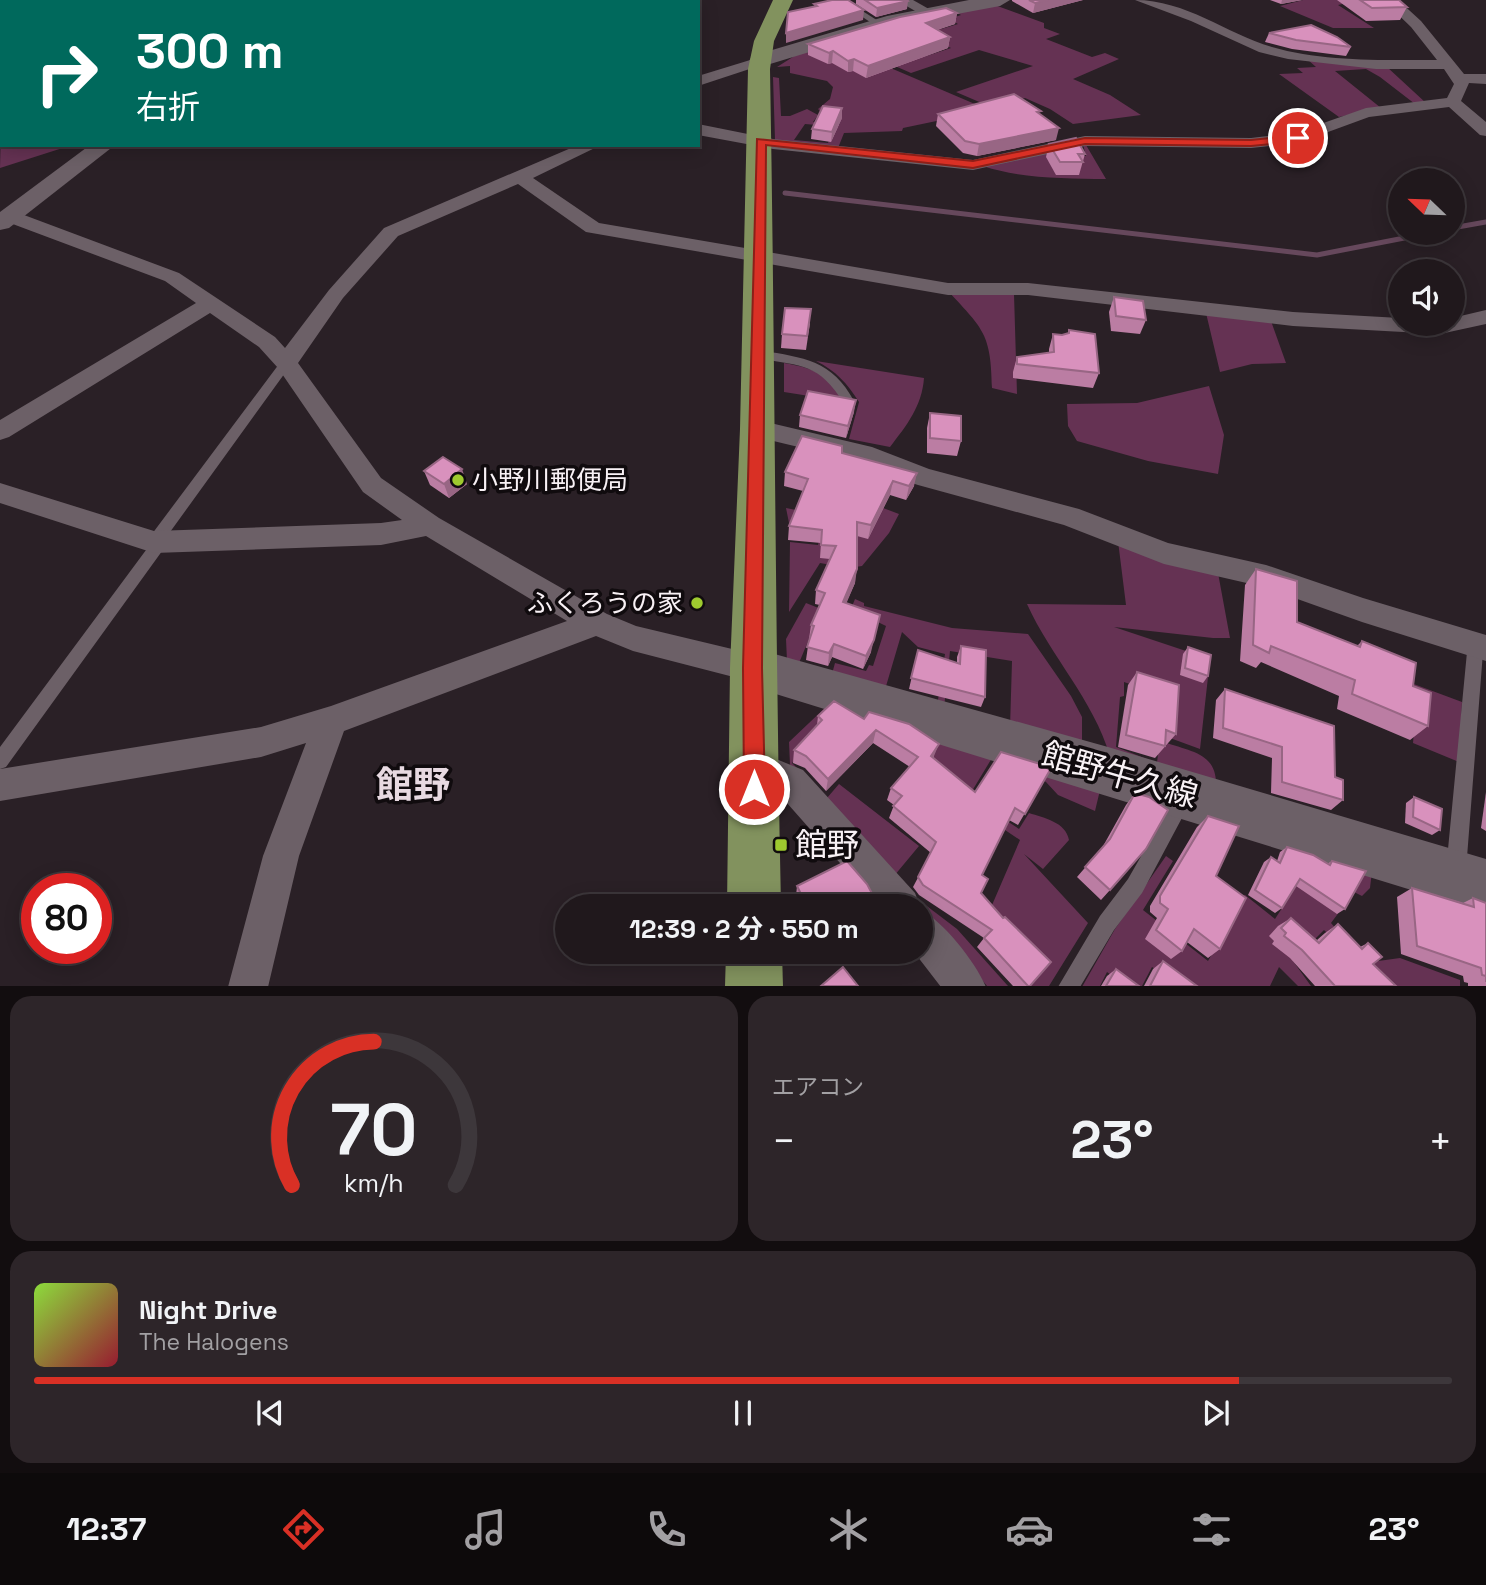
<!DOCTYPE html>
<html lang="ja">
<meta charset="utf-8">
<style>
:root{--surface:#20181c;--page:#2d2529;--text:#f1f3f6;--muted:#a2a0a3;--line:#3d373b;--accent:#d93025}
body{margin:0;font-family:"Space Grotesk","Noto Sans JP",sans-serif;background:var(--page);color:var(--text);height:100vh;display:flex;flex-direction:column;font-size:26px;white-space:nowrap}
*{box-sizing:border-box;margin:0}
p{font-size:23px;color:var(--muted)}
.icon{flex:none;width:38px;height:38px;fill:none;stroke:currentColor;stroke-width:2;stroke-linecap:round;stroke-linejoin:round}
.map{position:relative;height:986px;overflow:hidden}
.panel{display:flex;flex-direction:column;gap:10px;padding:10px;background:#120d0f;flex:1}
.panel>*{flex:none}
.banner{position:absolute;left:0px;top:0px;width:700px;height:147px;box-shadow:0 4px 18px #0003,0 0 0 2px var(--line);background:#00695c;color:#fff;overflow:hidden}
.needle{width:46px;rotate:293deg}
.fabs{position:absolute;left:1388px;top:168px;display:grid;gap:14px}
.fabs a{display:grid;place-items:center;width:77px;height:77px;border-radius:50%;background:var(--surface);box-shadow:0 4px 18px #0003,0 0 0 2px var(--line);font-size:35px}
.speed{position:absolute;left:21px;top:873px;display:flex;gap:14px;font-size:35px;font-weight:700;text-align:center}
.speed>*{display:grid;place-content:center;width:91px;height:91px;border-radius:50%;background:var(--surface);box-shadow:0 4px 18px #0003,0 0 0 2px var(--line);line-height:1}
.speed .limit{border:10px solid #d22;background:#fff;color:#111}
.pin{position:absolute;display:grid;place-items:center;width:60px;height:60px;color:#fff;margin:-30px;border:4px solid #fff;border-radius:50%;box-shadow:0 2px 7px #0007}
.me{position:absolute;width:77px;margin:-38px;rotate:0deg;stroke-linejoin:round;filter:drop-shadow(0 0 5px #0008)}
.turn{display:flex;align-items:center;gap:24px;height:147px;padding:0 21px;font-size:32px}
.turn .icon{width:91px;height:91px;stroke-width:2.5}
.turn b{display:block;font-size:49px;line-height:60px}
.big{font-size:52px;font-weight:700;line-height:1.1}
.panel .widget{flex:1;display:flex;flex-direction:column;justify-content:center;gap:10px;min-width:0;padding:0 24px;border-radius:21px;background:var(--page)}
.panel .dial{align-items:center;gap:0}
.dial svg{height:182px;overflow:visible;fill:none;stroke:var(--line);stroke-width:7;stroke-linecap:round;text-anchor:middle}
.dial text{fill:var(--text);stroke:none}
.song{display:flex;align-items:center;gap:21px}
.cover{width:84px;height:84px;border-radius:10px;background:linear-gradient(135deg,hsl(90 70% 55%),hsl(350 70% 35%))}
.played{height:7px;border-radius:4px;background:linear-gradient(90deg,var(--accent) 85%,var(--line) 85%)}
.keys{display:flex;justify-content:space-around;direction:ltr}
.heat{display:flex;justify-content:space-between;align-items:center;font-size:38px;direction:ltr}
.panel .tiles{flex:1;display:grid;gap:10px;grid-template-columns:1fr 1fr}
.widget:last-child{grid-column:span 2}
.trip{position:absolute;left:555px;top:894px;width:378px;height:70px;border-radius:35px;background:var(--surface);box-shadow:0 4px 18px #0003,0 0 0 2px var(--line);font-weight:700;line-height:70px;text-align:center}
.menu{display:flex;height:112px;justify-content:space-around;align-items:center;background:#0d0a0b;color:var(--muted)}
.menu .icon{width:49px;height:49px}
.menu .on{color:var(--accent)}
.menu b{font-size:32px;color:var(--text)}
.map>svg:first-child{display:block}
</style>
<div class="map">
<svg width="1486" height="987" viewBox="0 0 1486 987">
<rect width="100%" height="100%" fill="#2a2026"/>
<g fill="#653253" fill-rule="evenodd">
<path d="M1303,0H1359L1338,5L1374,28H1333L1280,6Z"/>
<path d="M992,4L1044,23V28L1060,34L1046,39L1092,57L1105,53L1119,59L1073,79L1110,95L1141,115L1073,124L1050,109L1025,98L991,107L956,92L1033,66L979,50L911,73L840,42L923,57L951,48L936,41L932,25L941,29L958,24L949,19L961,15L954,11Z"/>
<path d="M832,43L989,110L903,128L902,131L844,133L838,148L775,140L773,77L779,78L781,116H790L807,109L818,115L813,122L839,125L842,117L824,115L818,109L830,99L833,87L827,81L790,73V66L777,67L796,55ZM805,124L829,126L832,132L828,143L794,140Z"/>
<path d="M1307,59L1387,67L1426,103L1415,104L1380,77L1366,69L1335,71L1381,108L1339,117L1279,74L1303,73L1297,68L1316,67Z"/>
<path d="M2,82V145H72L0,168Z"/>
<path d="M1083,144L1086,145L1106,179C1065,178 1022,179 983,166L1058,150L1060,156H1086Z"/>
<path d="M949,292L1014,294L1017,394L992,388C991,334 984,330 949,292Z"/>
<path d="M1206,313L1271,321L1286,363L1252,364L1220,372Z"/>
<path d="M816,361L924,378C922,406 907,425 890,447L849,439L859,402C847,383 836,371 816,361Z"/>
<path d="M784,363C807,367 837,374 841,401L784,392Z"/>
<path d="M1209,386L1224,435L1218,474L1148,461L1077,441L1068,426L1067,404L1137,403Z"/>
<path d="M862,500L899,514L889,533L862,566L849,568L820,563L789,612L790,542L818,545L822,527L789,523L786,508L806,512Z"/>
<path d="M1118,541L1218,573L1230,638H1213L1114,627L1210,659L1200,749L1170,738L1150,691L1124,682V696L1120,697L1116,747L1157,763L1159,745L1164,742C1192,752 1218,753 1216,788L1110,756C1093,699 1051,657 1027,604L1126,605Z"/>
<path d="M855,599L864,603V606L952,628L1028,634L1071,696L1082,717V749L1010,728L1012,661L950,651L944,708L938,700L945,654L918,647L902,632L884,693L832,674L835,663L866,671L869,665L873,666L886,626L851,609Z"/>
<path d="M806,603L826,611L816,622L799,663L787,661L786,639Z"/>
<path d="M1403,680L1462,702L1459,762L1413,743L1416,708Z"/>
<path d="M829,704L818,734L792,763L827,798L839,784L919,846L894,876L790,765L789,742Z"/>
<path d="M931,735L995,753L969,796L1019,829L1029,813C1044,818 1066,822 1069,840L1043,869L1024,854L1088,923L1049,986H1031L1045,969L989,912L1020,840L959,799L916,757Z"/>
<path d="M1005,757L1101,786L1095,811L1058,795L1046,782Z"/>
<path d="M1318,852L1372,871L1370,888L1362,896L1354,892L1331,923L1351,946L1347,952L1324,930L1293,961L1311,986H1298L1279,967L1270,986H1180L1152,967L1142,986H1126L1107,972L1100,986L1082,987L1115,929L1166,856L1173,861L1143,910L1208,961L1235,913L1224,903L1245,895L1275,919Z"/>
<path d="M911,894L957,929L1008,986H987Z"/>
<path d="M1400,958L1460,980V986H1378L1371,962Z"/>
</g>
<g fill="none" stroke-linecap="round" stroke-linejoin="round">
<g stroke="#66485c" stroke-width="5">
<path d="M785,193L1317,255L1430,233"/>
<path d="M1452,228L1486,222"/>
</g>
<g fill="#6c6067" fill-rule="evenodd">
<path d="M837,0H845L883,24L876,26Z"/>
<path d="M0,87H2L0,92Z"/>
<path d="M0,112L2,113V119L0,118Z"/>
<path d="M758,350C801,357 832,359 854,401L852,404H844C818,360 798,367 754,357L752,354Z"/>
<path d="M286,359L292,363L290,366L165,539L167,543L165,547L6,767L0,769V747L149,546L147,542L149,538L282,360Z"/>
<path d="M1473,638L1479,640L1483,652L1466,870L1463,877L1456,880L1449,877L1446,870L1467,652L1465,645L1467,640Z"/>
<path d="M1182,792L1188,795L1191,801L1142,893L1114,930L1080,987H1058L1100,916L1128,879L1176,795Z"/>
</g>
<g fill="#6c6067" fill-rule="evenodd">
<path d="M896,0H913L936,13L934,16H924Z"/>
<path d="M1135,0C1186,0 1225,33 1272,47C1322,62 1385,60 1437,60L1411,27L1383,0H1398L1421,21L1464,74H1486V84L1469,83L1461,101L1486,122V136L1480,135L1449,107L1369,117L1298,143L1251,148L1085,146L973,170L773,149L698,135V124L773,139L973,160L1085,136L1251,138L1295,133L1366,108L1447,98L1454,84L1444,69H1376L1288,59L1259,52L1191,21Z"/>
<path d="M760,57L767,61L765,64L698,86V76Z"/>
<path d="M578,145H601L533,178L599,223L948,283H1028L1293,312L1400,318V324H1452V318L1486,310V324L1440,334L1293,326L1028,295H948L586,232L518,184L398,236L343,298L298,363L381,478L439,518L607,614L636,626L753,654L764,658L768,668L764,678L753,682L633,651L596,636L344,731L299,856L268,987H228L263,856L306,743L261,757L0,801V769L261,727L331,706L567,621L426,536L381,545L154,553L0,503V483L154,531L381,523L402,520L363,492L278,368L259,347L210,313L9,437L0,440V420L196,303L165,281L2,220L0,215L9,210L16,212L179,273L275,337L285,348L329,290L384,228Z"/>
<path d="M758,420L872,447L929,469L1079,509L1168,543L1266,565L1363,598L1486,635V661L1362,622L1264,587L1164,564L1064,525L918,485L887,475L865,463L749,435L746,429L749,423Z"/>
<path d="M754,750L803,770L915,893L920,906H878L779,794L742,777L737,766L742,755Z"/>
<path d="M920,910C943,920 976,963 986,987H941L914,952H920Z"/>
</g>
<g fill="#6c6067" fill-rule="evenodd">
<path d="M208,0H224L225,2H209Z"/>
<path d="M90,145H115L9,228L0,230V212Z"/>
</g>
<g fill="#6c6067" fill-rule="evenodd">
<path d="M969,0H1010L1000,6L898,25L760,67L752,66L749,61L752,56L887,16Z"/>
<path d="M753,648L1108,747L1486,859V913L737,682L730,668L737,654Z"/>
</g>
<g fill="#82925e" fill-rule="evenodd">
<path d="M773,0H793L774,41L770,69C775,348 775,627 781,906H727L730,668L740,429L748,69L754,41Z"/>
<path d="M726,952H782L783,987H725Z"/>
</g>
</g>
<g fill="#bb7da3">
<path d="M856,0H907V9L876,17L856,4Z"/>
<path d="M1012,0H1083L1033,13L1012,1Z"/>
<path d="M1270,0H1302L1281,4Z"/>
<path d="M1337,0H1399L1407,7L1400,20L1366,21Z"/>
<path d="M957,13L955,24L937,30L950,37L948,48L866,78L853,71L848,72L832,63L828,64L808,55V44Z"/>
<path d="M1269,33L1351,47L1346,56L1292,49L1265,42Z"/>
<path d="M938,114H1040L1056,140L977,156L963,153L936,126Z"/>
<path d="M842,118L831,142L811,139L812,129Z"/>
<path d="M1049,144L1085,154L1079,175H1056L1046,157Z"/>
<path d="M1114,297L1146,320L1140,334L1111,331L1109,312Z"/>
<path d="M810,323L806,350L781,348L782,334Z"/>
<path d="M1069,330L1099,373L1093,388L1013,378V372L1017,357L1049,353V349L1053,334L1062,335L1068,334Z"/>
<path d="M854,412L846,438L799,427L800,415Z"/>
<path d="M930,413L961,441L957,456L927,453V428Z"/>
<path d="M842,453L914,486L906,500L890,495L868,539L857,536L855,583L846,603L871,652L863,669L832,657L828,666L806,660L811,625L820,605L815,604L816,590L830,559L820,558L821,543L788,540L789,526L803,491L784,486L785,472Z"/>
<path d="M424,471L467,484L449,498L430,485Z"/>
<path d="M1256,569L1297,622L1357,646L1362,641L1413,686L1428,726L1410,740L1337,709L1339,696L1261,662L1256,668L1240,661L1245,585Z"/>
<path d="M961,646L985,697L981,707L909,689L918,650L957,663V657Z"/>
<path d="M1188,647L1208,676L1203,683L1180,675L1183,654Z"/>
<path d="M1137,672L1176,734L1155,758L1118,747L1128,685Z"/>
<path d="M1225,689L1335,777L1343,800L1331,810L1271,793L1272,758L1213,738L1216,700Z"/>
<path d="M818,716L864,719L934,756L933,758L975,792L1050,770L1018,825L1009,820L982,875L981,893L1030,986H1013L977,947L984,938L919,895L913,887L931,853L889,818L894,805L887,800L891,788L910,767L873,743L826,791L805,768L793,763L794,750L817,725Z"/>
<path d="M1486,792V831L1481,828Z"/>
<path d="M1135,793L1110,890L1101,900L1077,877L1102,848L1126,805Z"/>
<path d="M1414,797L1440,830L1432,835L1405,823L1406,803Z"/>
<path d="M1208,816L1216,876L1220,949L1208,958L1187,942L1182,951L1171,959L1145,939L1157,918L1150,912V906L1197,827Z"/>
<path d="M1287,847L1327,864L1332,861L1345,909L1337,914L1296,886L1282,908L1275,913L1248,895L1264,862L1271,857L1277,861L1280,852Z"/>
<path d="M797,886L877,903L876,906H801L796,896Z"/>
<path d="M1412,888L1463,903L1473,898L1486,903V986H1468V983L1464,982L1463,976L1401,954L1397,897Z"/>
<path d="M1291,918L1317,940L1325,933L1338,924L1360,947L1368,943L1373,964L1396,986H1315L1290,958L1272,944L1274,941L1269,936L1278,926Z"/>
<path d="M1163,961L1197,986H1144L1153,969Z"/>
<path d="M1116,969L1139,986H1101L1107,976Z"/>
</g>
<g fill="#986684">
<path d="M1048,0H1083L1033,13L1035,3Z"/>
<path d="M1282,0H1302L1281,4Z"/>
<path d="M908,1L907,9L876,17L877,8Z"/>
<path d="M864,10L863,20L786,43V33Z"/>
<path d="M957,13L955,24L924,34L926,23Z"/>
<path d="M950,37L948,48L866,78L868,66Z"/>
<path d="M833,51L832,63L828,64L829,53Z"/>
<path d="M854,59L853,71L848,72V61Z"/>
<path d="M842,108V118L831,142L832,132Z"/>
<path d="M1059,128L1056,140L977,156L979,144Z"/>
<path d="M856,400L854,412L846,438L848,426Z"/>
<path d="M462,469L467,484L449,498L444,484Z"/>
<path d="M917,473L914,486L906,500L909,486Z"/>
<path d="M893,481L890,495L868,539L871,525Z"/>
<path d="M857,569L855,583L841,616L843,602Z"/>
<path d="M880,615L871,652L863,669L866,656Z"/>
<path d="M834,644L832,657L828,666L829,653Z"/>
<path d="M876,730L873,743L826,791L828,779Z"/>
<path d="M939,744L934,756L926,768L931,756Z"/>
</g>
<g fill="#d991bd" stroke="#986684" stroke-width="2">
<path d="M832,0H848L864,10L786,33L788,12L817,6L814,4Z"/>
<path d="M865,0H907L908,1L877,8Z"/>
<path d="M1029,0H1048L1035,3Z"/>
<path d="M1360,0H1399L1407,7L1372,8Z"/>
<path d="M946,8L957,13L926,23L950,37L868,66L854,59L848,61L833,51L829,53L808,44L900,17Z"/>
<path d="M1311,25L1337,37L1351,47L1296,40L1269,33Z"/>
<path d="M1014,94L1041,111L1037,112L1059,128L979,144L965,141L938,114Z"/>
<path d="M823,106L842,108L832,132L812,129Z"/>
<path d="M1076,138L1085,154H1078L1083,162H1060L1049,144Z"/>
<path d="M1114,297L1143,301L1146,320L1116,316Z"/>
<path d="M785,308L811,309L807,336L782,334Z"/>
<path d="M1069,330L1095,334L1099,373L1017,364V357L1054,352L1053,334L1062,335L1069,333Z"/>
<path d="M808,391L856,400L848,426L800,415Z"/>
<path d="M930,413L961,416V441L930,438Z"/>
<path d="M802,436L842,446V453L917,473L909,486L893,481L871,525L857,522V569L843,602L880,615L874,640L866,656L834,644L829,653L807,647L814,626L811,625L825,593L816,590L836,546L821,545L822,530L789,526L808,479L785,472Z"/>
<path d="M443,457L462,469L444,484L424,471Z"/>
<path d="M1256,569L1297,581V622L1360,647L1362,641L1416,663L1413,686L1431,693L1428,726L1352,694L1355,680L1271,646L1269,653L1253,645Z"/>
<path d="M961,646L986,650L985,697L911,678L918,650L960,664Z"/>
<path d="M1188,647L1211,655L1208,676L1185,668Z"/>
<path d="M1137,672L1179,685L1176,734L1166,730L1165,746L1126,735Z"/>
<path d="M1225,689L1334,726L1335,777L1343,780V800L1282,782V747L1223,728Z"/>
<path d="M834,701L864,719L869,712L909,724L939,744L931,756L975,792L1001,752L1040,764L1050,770L1025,814L1015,808L982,875L988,879L981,893L1003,918L1005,917L1051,962L1030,986H1028L984,938L992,930L923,885L918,877L936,842L893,806L902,796L891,788L918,757L876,730L828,779L806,756L794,750L822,720L818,716Z"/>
<path d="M1135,793L1149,797L1168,810L1146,849L1110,890L1085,867L1110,839Z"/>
<path d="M1414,797L1442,809L1440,830L1413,817Z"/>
<path d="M1208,816L1239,826L1216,876L1246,898L1220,949L1194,929L1182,951L1156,930L1168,909L1160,903V896Z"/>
<path d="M1287,847L1313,855L1330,865L1332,861L1366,871L1345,909L1300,879L1282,908L1255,890L1271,857L1280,863Z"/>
<path d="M847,861L867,884L877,903L870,906H807L797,886Z"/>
<path d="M1412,888L1474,907L1473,898L1486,903V982V976L1482,975L1481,968L1417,946Z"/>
<path d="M1291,918L1319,943L1338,924L1362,949L1368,943L1382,957L1373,964L1396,986H1335L1302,950L1284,936L1286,933L1281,928Z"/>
<path d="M1163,961L1197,986H1150Z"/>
<path d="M843,967L858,986H821Z"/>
<path d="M1116,969L1139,986H1106Z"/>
</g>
<path fill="#d93025" stroke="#8d1f18" stroke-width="2" d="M1298,135L1303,138L1302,141L1251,146L1085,144L973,168L766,145L762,668L765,789L762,797L754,799L747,797L744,789L743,668L757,139L973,161L1085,138L1251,140Z"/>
<g fill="#9eca2f" stroke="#100b0e" stroke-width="2.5">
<circle cx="458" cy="480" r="7"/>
<circle cx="697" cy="603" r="7"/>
<rect x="774" y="838" width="14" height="14" rx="3.5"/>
</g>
<g text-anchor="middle" stroke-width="7" stroke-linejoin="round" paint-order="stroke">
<g font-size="26" fill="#f8f1f5" stroke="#100b0e" text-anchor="start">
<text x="472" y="489">小野川郵便局</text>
<text x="683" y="612" text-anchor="end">ふくろうの家</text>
</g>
<g font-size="32" fill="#f8f1f5" stroke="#100b0e">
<text transform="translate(1120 775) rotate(16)" y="11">館野牛久線</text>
</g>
<g font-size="32" fill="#f8f1f5" stroke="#100b0e" text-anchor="start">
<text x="795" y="856">館野</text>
</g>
<g font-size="37" font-weight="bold" fill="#e7d9e1" stroke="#100b0e">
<text x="413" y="798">館野</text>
</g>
</g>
</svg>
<div class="fabs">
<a><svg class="needle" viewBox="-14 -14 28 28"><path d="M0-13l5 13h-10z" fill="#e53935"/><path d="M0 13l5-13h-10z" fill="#a2a0a3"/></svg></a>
<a><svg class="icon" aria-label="sound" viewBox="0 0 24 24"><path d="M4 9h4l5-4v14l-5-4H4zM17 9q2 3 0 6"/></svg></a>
</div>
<div class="speed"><div class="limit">80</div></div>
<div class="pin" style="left:1298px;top:138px;background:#d93025"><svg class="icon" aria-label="arrive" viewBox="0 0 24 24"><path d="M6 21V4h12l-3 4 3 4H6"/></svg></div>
<svg class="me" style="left:754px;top:789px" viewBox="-20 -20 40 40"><circle r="17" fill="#d93025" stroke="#fff" stroke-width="3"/><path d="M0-11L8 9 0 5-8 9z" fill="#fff"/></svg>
<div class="trip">12:39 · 2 分 · 550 m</div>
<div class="banner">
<div class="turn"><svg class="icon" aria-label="right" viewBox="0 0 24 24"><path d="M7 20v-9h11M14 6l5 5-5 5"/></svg><div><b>300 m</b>右折</div></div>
</div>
</div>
<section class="panel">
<div class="tiles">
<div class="widget dial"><svg viewBox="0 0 100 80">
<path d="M14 69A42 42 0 1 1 86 69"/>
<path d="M14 69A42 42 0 0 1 50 6" stroke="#d93025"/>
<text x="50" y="56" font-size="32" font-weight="700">70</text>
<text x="50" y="72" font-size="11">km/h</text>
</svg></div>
<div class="widget"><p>エアコン</p>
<div class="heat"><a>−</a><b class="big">23°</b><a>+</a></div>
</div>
<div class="widget">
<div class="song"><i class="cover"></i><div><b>Night Drive</b><p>The Halogens</p></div></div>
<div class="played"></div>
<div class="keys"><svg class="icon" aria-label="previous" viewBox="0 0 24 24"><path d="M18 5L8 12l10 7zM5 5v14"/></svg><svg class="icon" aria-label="pause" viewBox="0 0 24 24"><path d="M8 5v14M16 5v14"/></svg><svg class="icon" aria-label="next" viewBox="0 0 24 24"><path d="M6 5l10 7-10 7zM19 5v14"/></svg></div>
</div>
</div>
</section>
<nav class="menu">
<b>12:37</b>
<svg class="icon on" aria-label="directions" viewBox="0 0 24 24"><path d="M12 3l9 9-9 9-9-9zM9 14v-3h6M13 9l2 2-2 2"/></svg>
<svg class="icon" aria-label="music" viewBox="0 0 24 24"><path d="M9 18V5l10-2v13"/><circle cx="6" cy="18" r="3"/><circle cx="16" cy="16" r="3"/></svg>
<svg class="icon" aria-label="phone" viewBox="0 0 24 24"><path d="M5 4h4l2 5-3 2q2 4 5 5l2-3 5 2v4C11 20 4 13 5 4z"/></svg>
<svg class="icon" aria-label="climate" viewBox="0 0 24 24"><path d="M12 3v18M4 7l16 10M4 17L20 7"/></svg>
<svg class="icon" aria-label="car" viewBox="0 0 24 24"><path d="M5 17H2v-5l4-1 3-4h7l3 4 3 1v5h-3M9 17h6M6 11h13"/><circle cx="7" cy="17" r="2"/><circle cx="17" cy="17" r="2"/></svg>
<svg class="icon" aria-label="filters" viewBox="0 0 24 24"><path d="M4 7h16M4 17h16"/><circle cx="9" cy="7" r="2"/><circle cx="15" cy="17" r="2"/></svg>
<b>23°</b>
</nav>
